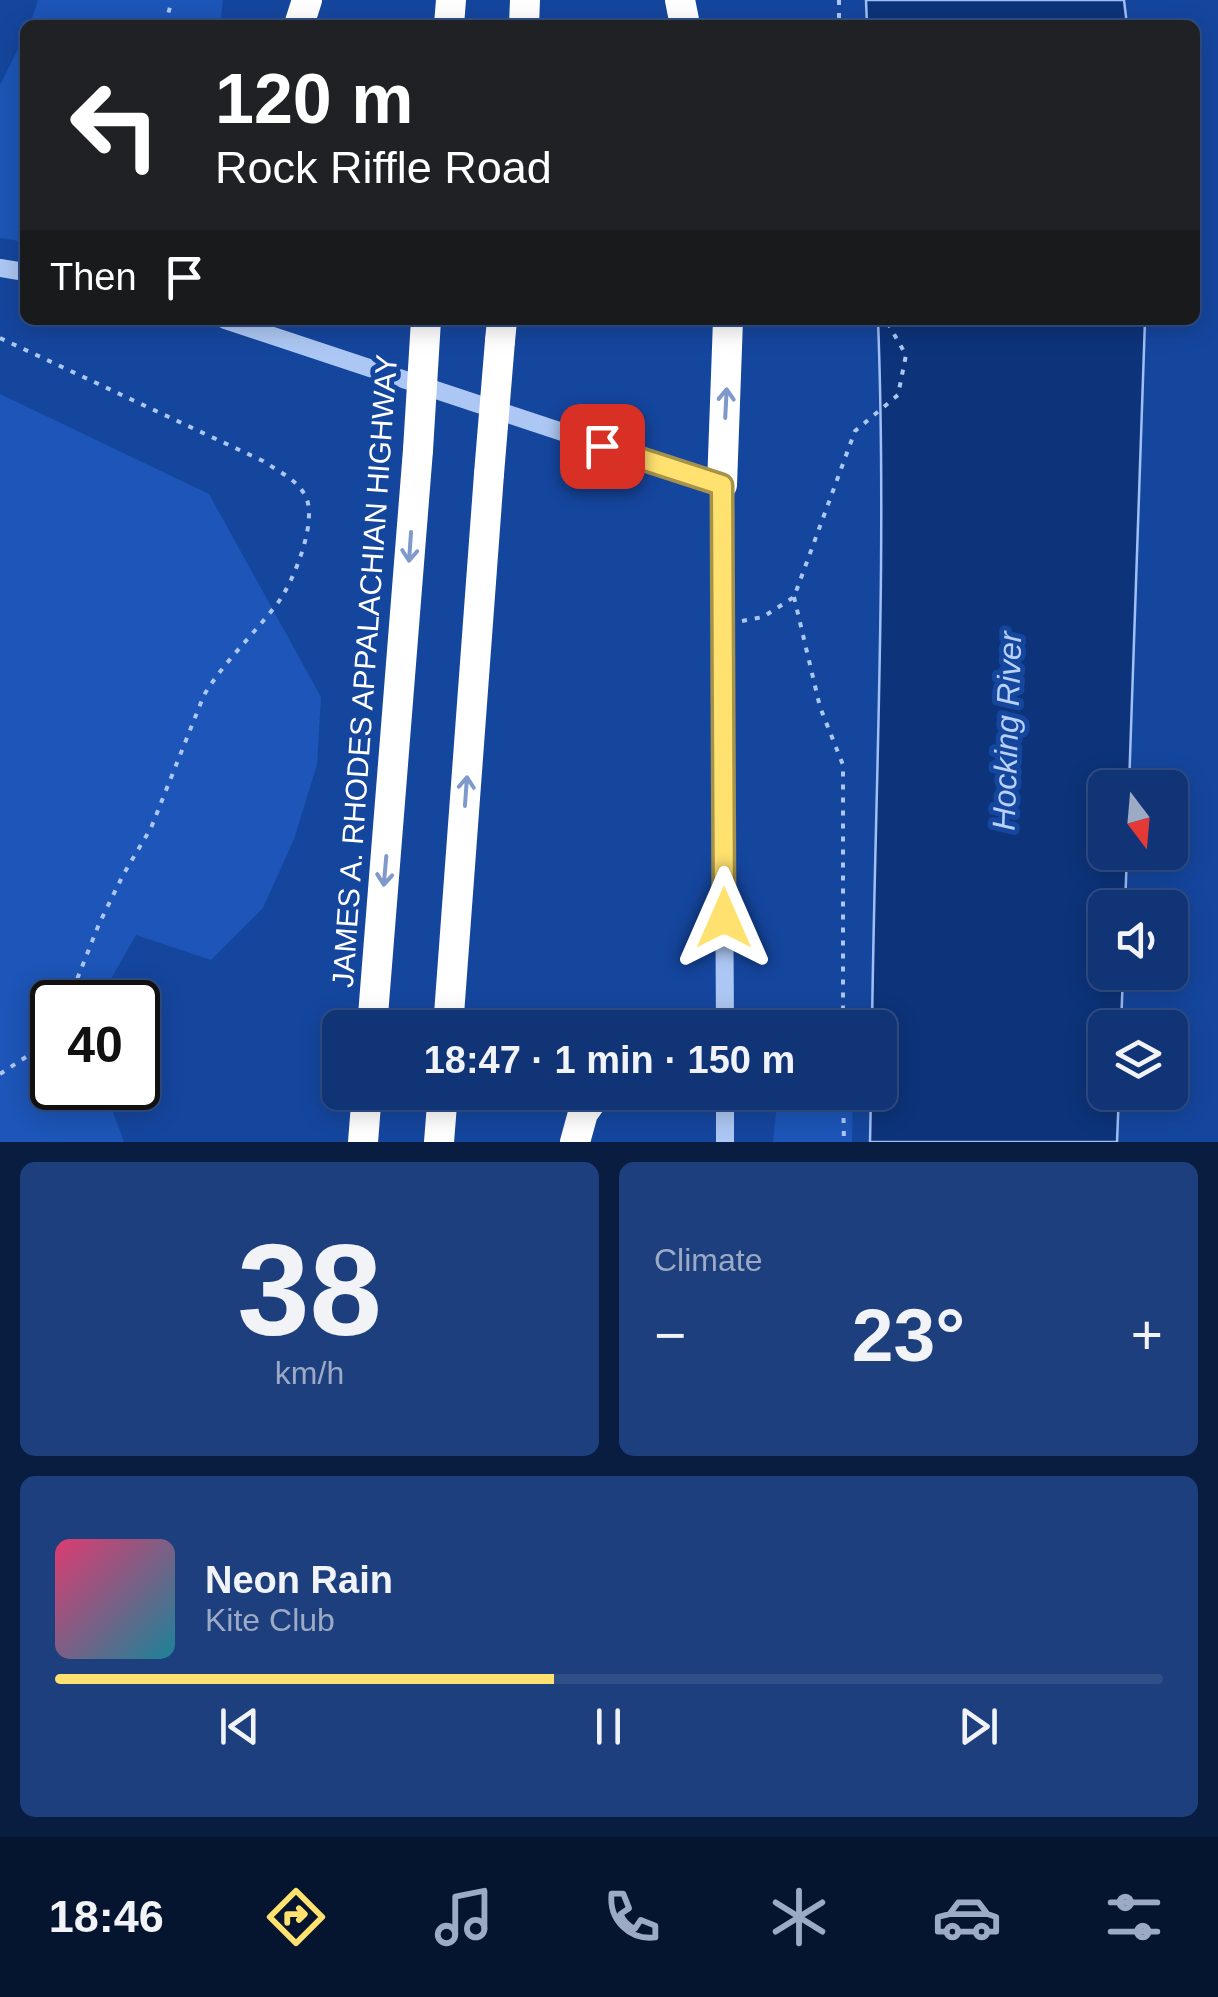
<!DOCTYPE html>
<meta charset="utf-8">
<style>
:root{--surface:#103476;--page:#1e3f7e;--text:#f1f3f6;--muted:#9caac5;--line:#304f88;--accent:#ffe16f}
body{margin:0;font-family:Helvetica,sans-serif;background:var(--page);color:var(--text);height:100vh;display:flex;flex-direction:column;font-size:38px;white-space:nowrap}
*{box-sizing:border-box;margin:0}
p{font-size:32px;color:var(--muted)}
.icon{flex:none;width:55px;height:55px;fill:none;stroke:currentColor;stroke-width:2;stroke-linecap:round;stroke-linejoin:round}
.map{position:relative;height:1142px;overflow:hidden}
.sheet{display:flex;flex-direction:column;gap:20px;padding:20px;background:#091d41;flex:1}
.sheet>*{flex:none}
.guide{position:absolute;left:20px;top:20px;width:1180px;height:305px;border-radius:15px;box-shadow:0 5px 25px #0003,0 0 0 2px var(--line);background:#202124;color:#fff;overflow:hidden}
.needle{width:65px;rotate:164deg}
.buttons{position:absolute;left:1088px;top:770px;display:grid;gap:20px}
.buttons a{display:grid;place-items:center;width:100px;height:100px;border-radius:15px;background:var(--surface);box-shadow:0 5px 25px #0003,0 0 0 2px var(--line);font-size:50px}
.speed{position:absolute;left:30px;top:980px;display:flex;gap:20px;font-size:50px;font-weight:700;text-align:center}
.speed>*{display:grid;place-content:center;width:130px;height:130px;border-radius:50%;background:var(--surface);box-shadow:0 5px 25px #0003,0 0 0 2px var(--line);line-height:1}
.speed .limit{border:5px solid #111;border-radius:15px;background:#fff;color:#111}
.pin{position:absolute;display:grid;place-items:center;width:85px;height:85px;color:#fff;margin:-42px;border-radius:20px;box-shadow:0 5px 15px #0006}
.me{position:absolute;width:110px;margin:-55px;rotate:0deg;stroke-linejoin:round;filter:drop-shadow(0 0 8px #0008)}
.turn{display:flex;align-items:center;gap:35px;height:210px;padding:0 30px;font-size:45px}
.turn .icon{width:130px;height:130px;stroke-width:2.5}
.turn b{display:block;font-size:70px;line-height:85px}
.then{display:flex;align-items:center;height:95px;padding:0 30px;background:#0003;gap:20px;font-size:38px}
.big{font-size:75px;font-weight:700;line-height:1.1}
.sheet .tile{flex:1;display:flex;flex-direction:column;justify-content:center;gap:15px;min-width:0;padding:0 35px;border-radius:15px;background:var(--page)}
.sheet .dial{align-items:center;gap:0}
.dial b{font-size:130px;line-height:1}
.song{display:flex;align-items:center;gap:30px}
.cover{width:120px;height:120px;border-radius:15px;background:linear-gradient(135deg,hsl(340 70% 55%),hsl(190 70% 35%))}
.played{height:10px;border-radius:5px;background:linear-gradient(90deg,var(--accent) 45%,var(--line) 45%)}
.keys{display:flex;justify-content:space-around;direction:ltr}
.heat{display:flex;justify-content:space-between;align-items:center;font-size:55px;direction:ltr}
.sheet .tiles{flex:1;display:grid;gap:20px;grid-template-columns:1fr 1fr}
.tile:last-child{grid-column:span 2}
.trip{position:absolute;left:322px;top:1010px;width:575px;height:100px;border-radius:15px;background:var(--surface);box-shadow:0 5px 25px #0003,0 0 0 2px var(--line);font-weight:700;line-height:100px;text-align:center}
.tab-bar{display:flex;height:160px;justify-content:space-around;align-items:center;background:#06152f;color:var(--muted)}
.tab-bar .icon{width:70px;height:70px}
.tab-bar .active{color:var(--accent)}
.tab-bar b{font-size:45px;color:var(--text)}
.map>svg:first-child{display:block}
</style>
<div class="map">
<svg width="1218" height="1142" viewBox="0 0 1218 1142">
<rect width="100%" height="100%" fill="#15469e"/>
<g fill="#1d56b8">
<path d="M38,0H223L220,25H30Z"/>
<path d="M25,35V242L0,238V85Z"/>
<path d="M0,394L209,494L321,697L317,765L294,839L263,908L211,960L136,935L98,1002H52V1088H104L124,1142H0Z"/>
<path d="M778,1093H853L852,1142H773Z"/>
</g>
<g fill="#0d337a" stroke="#9fc0f6" stroke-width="2.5">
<path d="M866,0H1124L1127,25H867Z"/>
<path d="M878,320H1145L1129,787L1105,788V852L1127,853L1125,907L1105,908V972L1123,973L1121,1027L1105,1028V1092L1119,1093L1117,1142H870L871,1093L880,1092V1028L872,1027C875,792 887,556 878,320Z"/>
</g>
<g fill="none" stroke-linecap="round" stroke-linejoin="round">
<g stroke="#9fc0f6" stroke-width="8">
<path d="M1195,213H1198"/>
<path d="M1170,802H1181"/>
<path d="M1112,1021L1143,1023"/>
</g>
<g stroke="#acc7f3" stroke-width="4" stroke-dasharray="5 8" stroke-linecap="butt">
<path d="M839,0V25"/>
<path d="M165,25L172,0"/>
<path d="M0,338L263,461C278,471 296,479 305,495C319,520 293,583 277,604C253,635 224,662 204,695L151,828L123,875L99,924L68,1002"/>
<path d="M794,597L820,707L843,765V1028"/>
<path d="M742,621L763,617L794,597L855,431L898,395L906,355L886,320"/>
<path d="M0,1074L52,1040"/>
<path d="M843,1092L844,1142"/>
</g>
<g stroke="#acc7f3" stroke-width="18">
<path d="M0,268L25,272"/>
<path d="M225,320L722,485L725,1028"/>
<path d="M725,1142V1092"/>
</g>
<g stroke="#fff" stroke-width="30">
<path d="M680,0L685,25"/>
<path d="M299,25L307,0"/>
<path d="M449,25L451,0"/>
<path d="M524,25L525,0"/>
<path d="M500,341L502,320"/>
<path d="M722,485L728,320"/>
<path d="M372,1028L418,450"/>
<path d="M448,1028L489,474"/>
<path d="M363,1142L367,1092"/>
<path d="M439,1142L443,1092"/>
<path d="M575,1142L583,1113L598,1092"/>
</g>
<g stroke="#fff" stroke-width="30">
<path d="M418,450L426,320"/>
<path d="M489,474L500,341"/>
</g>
</g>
<defs><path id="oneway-shaft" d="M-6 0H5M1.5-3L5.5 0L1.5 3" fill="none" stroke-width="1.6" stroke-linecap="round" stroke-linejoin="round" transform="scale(2.5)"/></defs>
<g stroke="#7e99ca">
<use href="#oneway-shaft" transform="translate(726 403) rotate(-87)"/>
<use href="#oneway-shaft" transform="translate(410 547) rotate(94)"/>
<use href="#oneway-shaft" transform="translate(466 791) rotate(-86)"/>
<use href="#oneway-shaft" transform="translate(385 871) rotate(95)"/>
</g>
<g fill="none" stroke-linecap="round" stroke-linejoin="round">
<g stroke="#a69248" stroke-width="25">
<path id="route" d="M602,446L722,485L724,918"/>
</g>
<use href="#route" stroke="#ffe16f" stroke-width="18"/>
</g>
<g text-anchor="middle" stroke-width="10" stroke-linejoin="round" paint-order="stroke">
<g font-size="30" fill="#fff" stroke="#15469e">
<text transform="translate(365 671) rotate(-86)" y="10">JAMES A. RHODES APPALACHIAN HIGHWAY</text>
</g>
<g font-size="32" font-style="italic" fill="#b9d1fa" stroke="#15469e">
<text transform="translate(1007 731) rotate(-88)" y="11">Hocking River</text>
</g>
</g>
</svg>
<div class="buttons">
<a><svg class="needle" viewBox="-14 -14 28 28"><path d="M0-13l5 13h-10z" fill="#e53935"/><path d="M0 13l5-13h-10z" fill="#9caac5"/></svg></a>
<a><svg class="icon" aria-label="sound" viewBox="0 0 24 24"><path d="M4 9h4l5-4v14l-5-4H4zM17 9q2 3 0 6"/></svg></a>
<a><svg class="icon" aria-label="layers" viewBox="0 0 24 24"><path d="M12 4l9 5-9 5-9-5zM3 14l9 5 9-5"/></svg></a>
</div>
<div class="speed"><div class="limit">40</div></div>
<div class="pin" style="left:602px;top:446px;background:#d93025"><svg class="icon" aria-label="arrive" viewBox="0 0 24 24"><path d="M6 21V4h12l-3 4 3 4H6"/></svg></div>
<svg class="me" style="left:724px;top:918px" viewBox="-20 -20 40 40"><path d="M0-17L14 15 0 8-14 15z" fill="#ffe16f" stroke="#fff" stroke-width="4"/></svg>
<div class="trip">18:47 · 1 min · 150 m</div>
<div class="guide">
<div class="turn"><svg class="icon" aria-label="left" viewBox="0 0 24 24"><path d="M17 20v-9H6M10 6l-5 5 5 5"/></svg><div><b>120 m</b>Rock Riffle Road</div></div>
<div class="then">Then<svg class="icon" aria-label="arrive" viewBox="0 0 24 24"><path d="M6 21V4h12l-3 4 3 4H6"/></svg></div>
</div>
</div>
<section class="sheet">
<div class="tiles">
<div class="tile dial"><b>38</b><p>km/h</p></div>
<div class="tile"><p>Climate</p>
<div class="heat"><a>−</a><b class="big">23°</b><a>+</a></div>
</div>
<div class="tile">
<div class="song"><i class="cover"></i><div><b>Neon Rain</b><p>Kite Club</p></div></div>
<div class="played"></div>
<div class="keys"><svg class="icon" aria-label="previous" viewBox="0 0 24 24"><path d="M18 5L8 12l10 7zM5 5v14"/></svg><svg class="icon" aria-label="pause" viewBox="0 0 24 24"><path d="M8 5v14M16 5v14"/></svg><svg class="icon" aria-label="next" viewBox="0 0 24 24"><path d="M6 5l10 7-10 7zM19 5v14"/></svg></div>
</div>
</div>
</section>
<nav class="tab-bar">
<b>18:46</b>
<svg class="icon active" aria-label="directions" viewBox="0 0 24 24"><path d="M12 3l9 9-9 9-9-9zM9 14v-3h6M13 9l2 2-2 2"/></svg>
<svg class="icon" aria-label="music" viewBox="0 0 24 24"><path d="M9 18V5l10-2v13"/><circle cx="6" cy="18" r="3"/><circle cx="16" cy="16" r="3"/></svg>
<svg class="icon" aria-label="phone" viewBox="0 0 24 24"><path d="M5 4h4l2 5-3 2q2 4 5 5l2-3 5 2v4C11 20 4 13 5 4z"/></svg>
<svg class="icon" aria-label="climate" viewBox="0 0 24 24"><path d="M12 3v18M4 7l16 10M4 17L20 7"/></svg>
<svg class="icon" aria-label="car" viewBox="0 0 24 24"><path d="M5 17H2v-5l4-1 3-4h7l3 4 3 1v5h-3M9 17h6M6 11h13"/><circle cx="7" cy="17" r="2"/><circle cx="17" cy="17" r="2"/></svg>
<svg class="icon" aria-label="filters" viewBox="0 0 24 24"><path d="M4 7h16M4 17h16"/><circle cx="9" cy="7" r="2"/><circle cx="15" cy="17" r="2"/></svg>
</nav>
